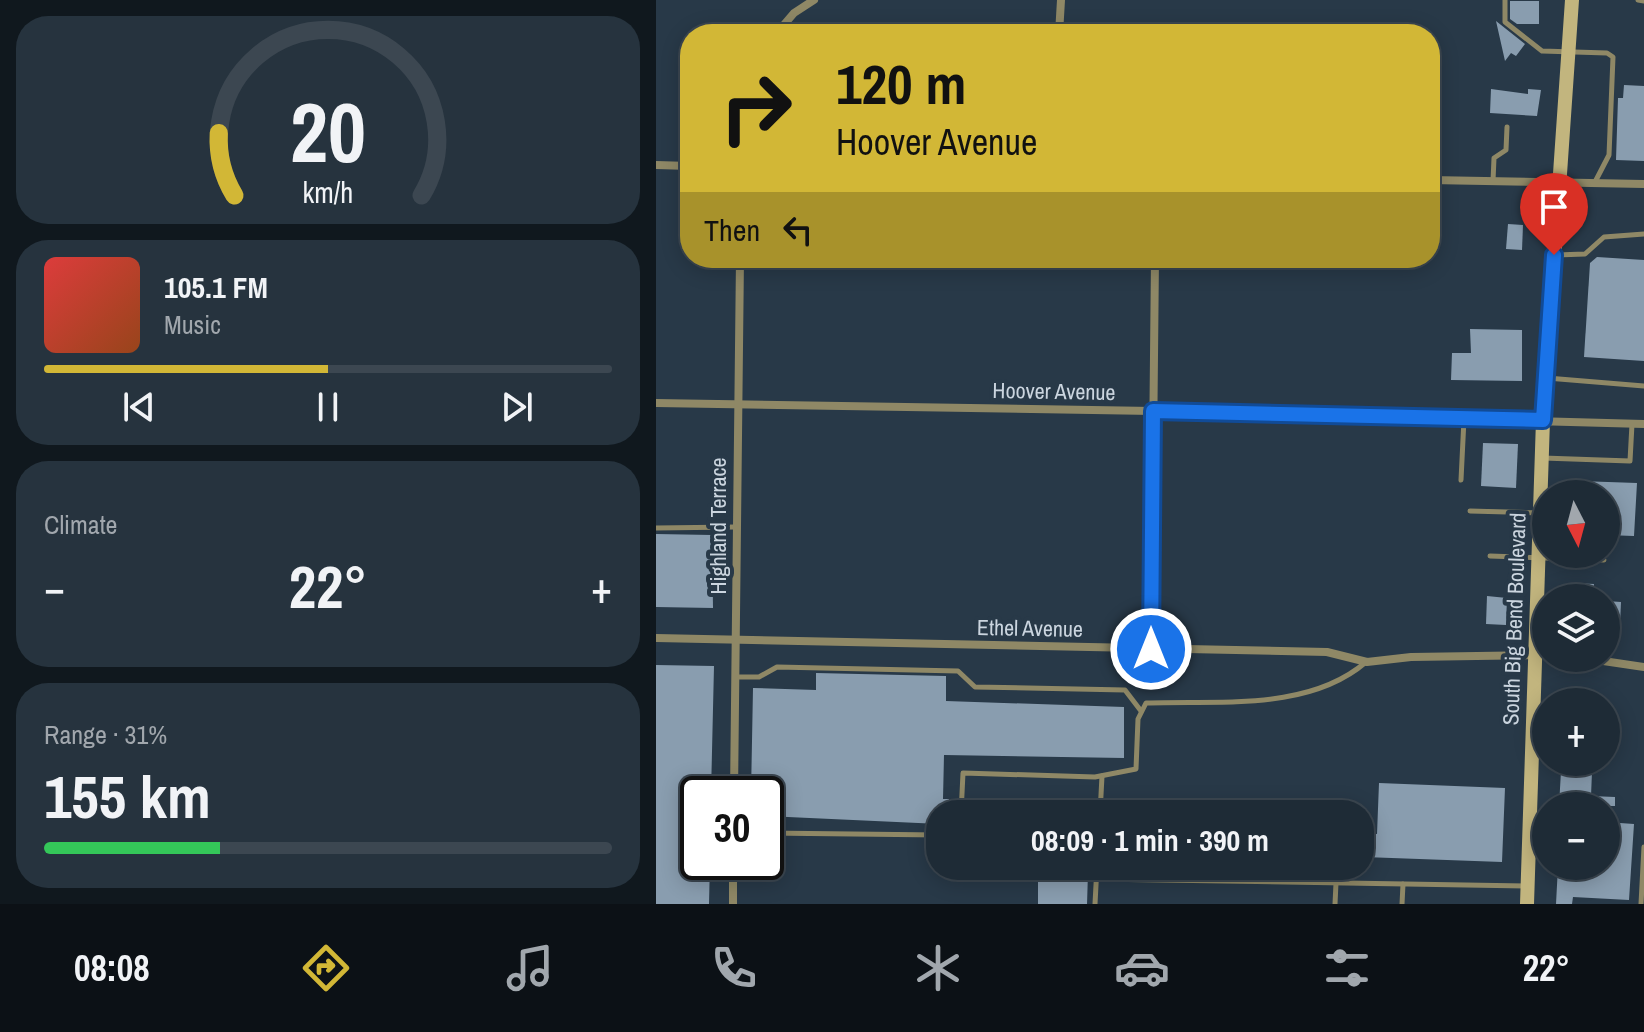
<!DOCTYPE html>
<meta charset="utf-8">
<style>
:root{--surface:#1e2b36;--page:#26333e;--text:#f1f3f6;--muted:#a1a7ad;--line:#3c4751;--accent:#d2b736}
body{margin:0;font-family:"Archivo Narrow",sans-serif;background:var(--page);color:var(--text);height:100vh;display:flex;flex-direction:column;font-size:30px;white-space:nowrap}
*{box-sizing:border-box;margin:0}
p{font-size:26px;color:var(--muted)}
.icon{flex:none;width:44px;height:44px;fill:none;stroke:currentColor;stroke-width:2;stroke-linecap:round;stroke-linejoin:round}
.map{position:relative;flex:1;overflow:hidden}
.sheet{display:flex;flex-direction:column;gap:16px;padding:16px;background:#10181e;width:656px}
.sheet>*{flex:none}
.hud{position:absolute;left:24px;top:24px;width:760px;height:244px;border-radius:32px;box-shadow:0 4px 20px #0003,0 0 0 2px var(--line);background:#d2b736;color:#111;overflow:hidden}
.needle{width:52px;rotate:174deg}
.tools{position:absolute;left:876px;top:480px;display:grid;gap:16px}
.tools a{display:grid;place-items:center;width:88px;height:88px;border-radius:50%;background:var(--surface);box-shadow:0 4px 20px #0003,0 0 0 2px var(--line);font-size:40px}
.speed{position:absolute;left:24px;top:776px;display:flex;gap:16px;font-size:40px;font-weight:700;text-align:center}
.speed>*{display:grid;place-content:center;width:104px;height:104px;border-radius:50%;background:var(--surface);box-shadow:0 4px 20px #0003,0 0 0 2px var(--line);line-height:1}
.speed .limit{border:4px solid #111;border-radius:12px;background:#fff;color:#111}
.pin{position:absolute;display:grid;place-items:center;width:68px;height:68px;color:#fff;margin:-82px -34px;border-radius:50% 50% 50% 0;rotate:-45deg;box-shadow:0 0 8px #0007}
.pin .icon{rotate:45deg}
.me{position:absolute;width:88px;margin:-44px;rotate:0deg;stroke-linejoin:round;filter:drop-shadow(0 0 6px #0008)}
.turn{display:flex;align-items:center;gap:28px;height:168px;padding:0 24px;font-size:36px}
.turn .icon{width:104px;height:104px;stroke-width:2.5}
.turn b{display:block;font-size:56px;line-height:68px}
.then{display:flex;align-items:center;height:76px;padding:0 24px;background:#0003;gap:16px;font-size:30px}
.big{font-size:60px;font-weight:800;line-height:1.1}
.sheet .tile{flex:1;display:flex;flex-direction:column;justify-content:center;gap:12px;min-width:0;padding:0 28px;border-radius:32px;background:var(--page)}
.sheet .dial{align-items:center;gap:0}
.dial svg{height:208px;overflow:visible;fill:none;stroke:var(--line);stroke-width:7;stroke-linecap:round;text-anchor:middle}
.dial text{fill:var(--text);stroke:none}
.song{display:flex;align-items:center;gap:24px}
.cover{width:96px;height:96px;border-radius:12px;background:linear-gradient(135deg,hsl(0 70% 55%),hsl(20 70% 35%))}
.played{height:8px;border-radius:4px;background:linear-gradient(90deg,var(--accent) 50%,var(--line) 50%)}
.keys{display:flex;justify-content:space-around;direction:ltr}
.heat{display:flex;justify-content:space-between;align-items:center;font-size:44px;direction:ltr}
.charge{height:12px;border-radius:6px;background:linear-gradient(90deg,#34c759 31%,var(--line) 0)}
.trip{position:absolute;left:270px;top:800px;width:448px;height:80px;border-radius:32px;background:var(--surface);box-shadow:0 4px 20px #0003,0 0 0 2px var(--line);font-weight:800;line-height:80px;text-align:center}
.tabs{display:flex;height:128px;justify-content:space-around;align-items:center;background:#0c1116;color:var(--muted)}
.tabs .icon{width:56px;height:56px}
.tabs .on{color:var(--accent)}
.tabs b{font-size:36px;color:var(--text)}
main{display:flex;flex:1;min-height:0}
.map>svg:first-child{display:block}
</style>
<main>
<section class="sheet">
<div class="tile dial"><svg viewBox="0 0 100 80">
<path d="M14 69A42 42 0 1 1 86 69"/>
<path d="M14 69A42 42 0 0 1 8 45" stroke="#d2b736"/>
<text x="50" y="56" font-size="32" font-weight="700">20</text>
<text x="50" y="72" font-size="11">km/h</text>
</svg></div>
<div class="tile">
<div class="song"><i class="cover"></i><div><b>105.1 FM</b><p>Music</p></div></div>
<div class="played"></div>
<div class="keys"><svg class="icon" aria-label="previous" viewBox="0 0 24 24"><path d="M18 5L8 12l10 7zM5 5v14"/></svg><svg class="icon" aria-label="pause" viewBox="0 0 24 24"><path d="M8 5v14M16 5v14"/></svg><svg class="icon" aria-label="next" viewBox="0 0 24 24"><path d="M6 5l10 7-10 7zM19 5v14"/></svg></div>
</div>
<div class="tile"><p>Climate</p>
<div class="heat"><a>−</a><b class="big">22°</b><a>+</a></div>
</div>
<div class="tile"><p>Range · 31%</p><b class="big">155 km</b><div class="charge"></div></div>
</section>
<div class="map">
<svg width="988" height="904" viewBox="0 0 988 904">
<rect width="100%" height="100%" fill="#283948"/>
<g fill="#899daf">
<path d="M854,1H883V24H861L854,19Z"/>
<path d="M840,21L869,44L860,56L855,53L849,61Z"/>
<path d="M968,85L988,86V161L960,160L962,98H967Z"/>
<path d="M835,89L872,94V89L885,90L881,116L834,113Z"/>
<path d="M852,224L867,225L866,250L850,249Z"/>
<path d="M941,257L988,260V361L928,357L934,263Z"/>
<path d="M814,329L866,330V381L795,380L796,353H815Z"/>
<path d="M827,443L862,444L860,488L825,486Z"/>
<path d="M923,481L981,483L978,536L950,535V494H923Z"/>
<path d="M0,534L56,535L57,608L0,607Z"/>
<path d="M916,583L938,584L937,598H915Z"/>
<path d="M831,596L851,598L850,625L830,624Z"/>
<path d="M950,601L965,602L964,625L950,624Z"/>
<path d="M0,665L58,666L55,794H42V862H54L53,904H0Z"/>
<path d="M160,673L290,676V701L468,707V758L288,755L287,799H293V814H284V824L110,816V794H95L97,688L160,690Z"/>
<path d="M905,771L936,772L935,796L959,797V806H903Z"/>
<path d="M723,783L849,788L846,862L708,857L709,833L721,834Z"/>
<path d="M950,822L978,824L973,900L917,897L916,904H900L902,866H950Z"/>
<path d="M382,872L432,873L431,904H382Z"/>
</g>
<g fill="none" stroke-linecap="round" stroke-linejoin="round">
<g stroke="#8f8866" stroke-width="5">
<path d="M849,0V22L886,51L951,53L957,57L953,155L939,182"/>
<path d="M982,0L988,1"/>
<path d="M837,181L838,158L850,150L851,127"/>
<path d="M900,255L929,254L948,237L988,234"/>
<path d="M891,378L988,386"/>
<path d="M887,458L974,461L976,424"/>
<path d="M805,480L808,419"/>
<path d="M814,511L883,513"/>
<path d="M0,528L79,527"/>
<path d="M834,556L948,560"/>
<path d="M80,677H103L121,667L302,671L319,687L469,690L485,711"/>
<path d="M305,814L307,773L439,777L480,769L482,719L490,703C561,700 652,712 710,662"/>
<path d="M444,814L446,776"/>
<path d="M875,831L890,832"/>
<path d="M110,833L284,835"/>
<path d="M440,879L871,886"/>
<path d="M439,904L441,866"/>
<path d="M679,904L680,883"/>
<path d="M746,904L747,884"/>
<path d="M985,904L988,847"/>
</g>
<g stroke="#8f8866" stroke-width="8">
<path d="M120,34L138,13L158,0"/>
<path d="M403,34L405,0"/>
<path d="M0,165L34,166"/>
<path d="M774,180L988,184"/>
<path d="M0,403L497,411L988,424"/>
<path d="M0,638L671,652L711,662L755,657L890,655"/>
<path d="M495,649L499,258"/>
<path d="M927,658L988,667"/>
<path d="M78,794L84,258"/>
<path d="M77,904V862"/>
</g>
<path stroke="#c2b57e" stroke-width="14" d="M871,904L887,420L916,0"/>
</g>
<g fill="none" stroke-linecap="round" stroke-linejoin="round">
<g stroke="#114b97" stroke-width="20">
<path id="route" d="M495,649L497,411L887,420L898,255"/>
</g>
<use href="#route" stroke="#1a73e8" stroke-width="14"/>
</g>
<g text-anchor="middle" stroke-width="8" stroke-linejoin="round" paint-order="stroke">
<g font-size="22" fill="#cbd5df" stroke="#283948">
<text transform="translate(398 391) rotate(1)" y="8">Hoover Avenue</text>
<text transform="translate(62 526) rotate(-90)" y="8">Highland Terrace</text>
<text transform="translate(858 619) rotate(-88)" y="8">South Big Bend Boulevard</text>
<text transform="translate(374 628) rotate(1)" y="8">Ethel Avenue</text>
</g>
</g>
</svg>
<div class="tools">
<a><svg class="needle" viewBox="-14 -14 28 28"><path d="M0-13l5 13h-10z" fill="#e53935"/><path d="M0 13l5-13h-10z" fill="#a1a7ad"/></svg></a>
<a><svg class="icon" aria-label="layers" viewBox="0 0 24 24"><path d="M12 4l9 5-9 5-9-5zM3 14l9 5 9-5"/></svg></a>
<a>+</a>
<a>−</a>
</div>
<div class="speed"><div class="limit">30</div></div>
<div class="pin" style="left:898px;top:255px;background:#d93025"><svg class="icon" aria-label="arrive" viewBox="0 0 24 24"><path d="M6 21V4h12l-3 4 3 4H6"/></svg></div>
<svg class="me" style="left:495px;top:649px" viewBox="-20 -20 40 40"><circle r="17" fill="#1a73e8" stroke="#fff" stroke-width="3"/><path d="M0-11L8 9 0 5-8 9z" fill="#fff"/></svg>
<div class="trip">08:09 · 1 min · 390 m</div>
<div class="hud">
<div class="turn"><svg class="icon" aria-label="right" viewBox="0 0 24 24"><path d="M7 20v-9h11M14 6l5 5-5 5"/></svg><div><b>120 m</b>Hoover Avenue</div></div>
<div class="then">Then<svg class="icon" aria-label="left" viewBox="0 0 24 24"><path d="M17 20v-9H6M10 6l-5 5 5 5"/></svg></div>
</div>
</div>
</main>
<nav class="tabs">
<b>08:08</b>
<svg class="icon on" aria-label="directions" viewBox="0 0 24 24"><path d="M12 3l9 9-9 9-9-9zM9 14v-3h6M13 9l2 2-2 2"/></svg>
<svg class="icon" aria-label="music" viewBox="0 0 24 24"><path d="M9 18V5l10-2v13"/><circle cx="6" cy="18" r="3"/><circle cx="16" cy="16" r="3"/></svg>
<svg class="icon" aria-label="phone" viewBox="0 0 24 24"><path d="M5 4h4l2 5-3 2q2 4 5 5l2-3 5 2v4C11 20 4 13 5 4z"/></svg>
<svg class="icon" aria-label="climate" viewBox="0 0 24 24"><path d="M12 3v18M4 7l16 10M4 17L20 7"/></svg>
<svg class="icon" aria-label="car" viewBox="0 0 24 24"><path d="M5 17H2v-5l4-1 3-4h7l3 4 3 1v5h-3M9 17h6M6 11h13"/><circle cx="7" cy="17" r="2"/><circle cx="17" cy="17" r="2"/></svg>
<svg class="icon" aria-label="filters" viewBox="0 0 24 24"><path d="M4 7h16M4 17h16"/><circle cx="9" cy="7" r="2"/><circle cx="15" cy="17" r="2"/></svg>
<b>22°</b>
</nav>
